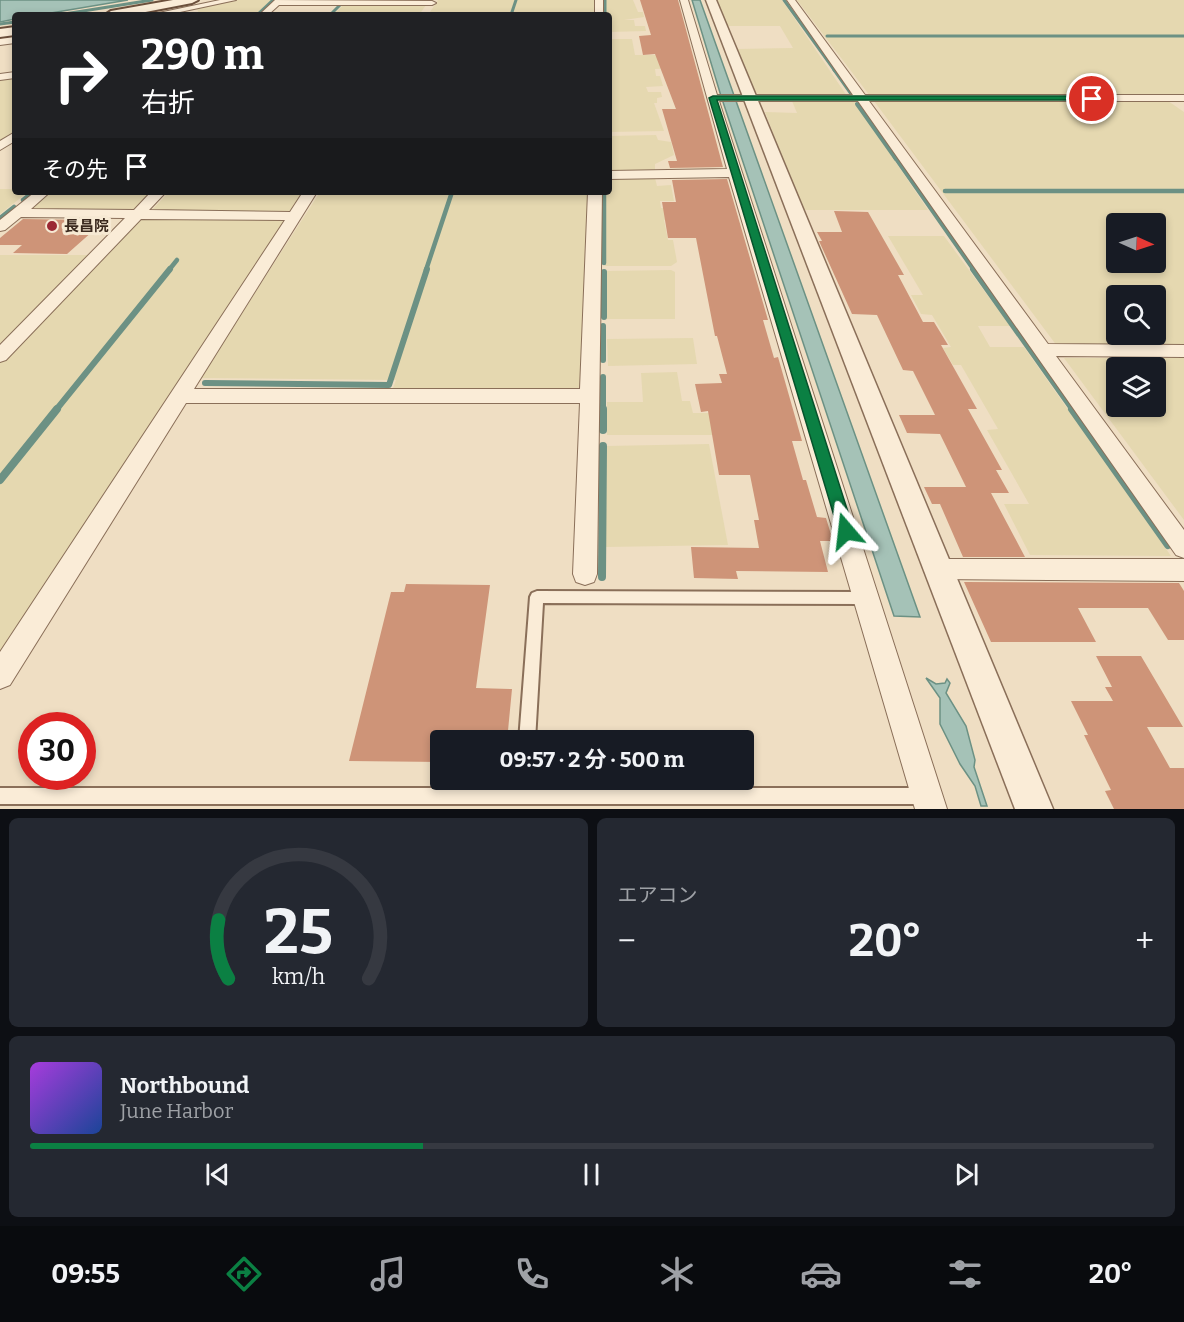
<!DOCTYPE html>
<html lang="ja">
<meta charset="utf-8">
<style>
:root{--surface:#171b24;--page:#242831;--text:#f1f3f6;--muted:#9ea1a6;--line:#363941;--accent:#0b8043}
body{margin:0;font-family:Bitter,"Noto Sans JP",serif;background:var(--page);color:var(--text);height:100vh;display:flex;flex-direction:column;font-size:22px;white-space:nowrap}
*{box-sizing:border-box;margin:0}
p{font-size:20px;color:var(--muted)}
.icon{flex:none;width:33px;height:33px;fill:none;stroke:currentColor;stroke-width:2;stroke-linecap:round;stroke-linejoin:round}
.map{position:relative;height:809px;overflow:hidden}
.side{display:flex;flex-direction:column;gap:9px;padding:9px;background:#0d0f14;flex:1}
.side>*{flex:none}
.hud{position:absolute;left:12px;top:12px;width:600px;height:183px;border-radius:6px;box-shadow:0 3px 9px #0003;background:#202124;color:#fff;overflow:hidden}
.needle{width:39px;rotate:93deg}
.buttons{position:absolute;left:1106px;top:213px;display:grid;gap:12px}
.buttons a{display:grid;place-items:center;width:60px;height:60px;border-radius:6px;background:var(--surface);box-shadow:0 3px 9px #0003;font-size:30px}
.speed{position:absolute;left:18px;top:712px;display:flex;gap:12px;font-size:30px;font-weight:700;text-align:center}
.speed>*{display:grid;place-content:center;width:78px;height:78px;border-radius:50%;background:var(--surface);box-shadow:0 3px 9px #0003;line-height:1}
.speed .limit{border:9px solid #d22;background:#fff;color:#111}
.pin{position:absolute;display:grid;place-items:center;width:51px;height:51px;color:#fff;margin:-26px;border:3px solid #fff;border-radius:50%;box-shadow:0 2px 6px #0007}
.me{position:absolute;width:66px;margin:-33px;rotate:343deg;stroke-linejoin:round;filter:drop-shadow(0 0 4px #0008)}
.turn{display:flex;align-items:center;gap:21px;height:126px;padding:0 30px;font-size:27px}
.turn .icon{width:78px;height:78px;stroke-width:2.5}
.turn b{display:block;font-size:42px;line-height:51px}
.then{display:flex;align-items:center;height:57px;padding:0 30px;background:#0003;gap:12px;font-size:22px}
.big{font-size:45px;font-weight:700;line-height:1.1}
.side .widget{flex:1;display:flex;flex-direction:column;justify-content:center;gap:9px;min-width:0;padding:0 21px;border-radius:9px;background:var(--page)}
.side .dial{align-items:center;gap:0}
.dial svg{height:156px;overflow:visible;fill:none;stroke:var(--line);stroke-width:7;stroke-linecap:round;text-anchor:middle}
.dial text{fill:var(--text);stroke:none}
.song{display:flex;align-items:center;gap:18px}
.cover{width:72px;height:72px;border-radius:9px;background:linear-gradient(135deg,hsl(280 70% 55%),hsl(220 70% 35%))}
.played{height:6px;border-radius:3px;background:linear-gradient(90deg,var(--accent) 35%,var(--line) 35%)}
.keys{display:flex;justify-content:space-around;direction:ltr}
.heat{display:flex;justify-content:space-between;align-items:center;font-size:33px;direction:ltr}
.side .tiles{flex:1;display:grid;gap:9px;grid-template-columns:1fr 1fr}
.widget:last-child{grid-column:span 2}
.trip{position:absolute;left:430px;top:730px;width:324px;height:60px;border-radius:6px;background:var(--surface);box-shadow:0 3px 9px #0003;font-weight:700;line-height:60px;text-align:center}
.dock{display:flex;height:96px;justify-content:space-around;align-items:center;background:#090b0e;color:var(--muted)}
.dock .icon{width:42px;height:42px}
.dock .active{color:var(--accent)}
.dock b{font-size:27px;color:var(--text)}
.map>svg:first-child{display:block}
</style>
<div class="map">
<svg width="1184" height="809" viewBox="0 0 1184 809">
<rect width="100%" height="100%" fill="#efdec3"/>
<g fill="#e5d8b0" fill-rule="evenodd">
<path d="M234,0H271L256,15H200L196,7Z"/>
<path d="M438,0H596L595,15H428Z"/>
<path d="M605,0H633L638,12H643L644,17L624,20H634L635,26H645L646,31L609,32V15H606Z"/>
<path d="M715,0H782L847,96L762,95L754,92L736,49L793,48L780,26H727Z"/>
<path d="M797,0H1184V96H870Z"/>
<path d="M344,4L426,5L419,15H333Z"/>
<path d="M609,39H632L635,55H692L674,68L655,69L656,76H660L663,86L646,87L648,92H661L662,97L657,98V103H654L664,131L609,132Z"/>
<path d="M15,76V133L0,142V79Z"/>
<path d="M792,101L855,102L928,210H802L765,112L797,113Z"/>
<path d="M874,101H1168L1184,112V346H1057ZM1116,224H1155V262H1116ZM1116,296H1155V334H1116Z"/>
<path d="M656,135L658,140L671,142L674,155L655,164V171H609V136Z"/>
<path d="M609,178H655L657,186L671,185L674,201H660L661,208H671L673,219L664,220L668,240H673L677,262L671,266H605V192H609Z"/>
<path d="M0,189H15V192H28L0,214Z"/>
<path d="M50,192H154L136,210H34L32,207Z"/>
<path d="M169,192H305L294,209L284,213L150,212Z"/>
<path d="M320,192H589L583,391L393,388L396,380L200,378Z"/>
<path d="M144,217L282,219L286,222L0,652V362L136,220Z"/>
<path d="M888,236H944L1010,326H978L990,347H1024L1171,556L1030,555L1004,504H1029L987,430L998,429L961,365H953L943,348L951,347L932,315L921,314L911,295H923Z"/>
<path d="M0,255H90L0,344Z"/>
<path d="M671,270L675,272V319H606V271Z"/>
<path d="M693,338L697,364L608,366L607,339Z"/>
<path d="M1064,358H1184V520ZM1116,368H1155V406H1116Z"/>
<path d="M677,372L682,401H690L693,413H734L738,435H607V402H643L641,373Z"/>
<path d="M709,444L728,545L606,547V446Z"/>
</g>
<g fill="#a5c2b7" stroke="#6c9184" stroke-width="1.5">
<path d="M0,0H128L39,15H15V19L0,22Z"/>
<path d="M692,0H700L920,617L894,616L721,96Z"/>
<path d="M926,678L936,684L945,683L947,679L950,683L946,693L966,726L975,760L974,767L987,806H981L975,786L960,764L940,724V698Z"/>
</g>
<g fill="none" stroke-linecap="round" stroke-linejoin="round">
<g stroke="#6c9184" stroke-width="3">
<path d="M605,0V15"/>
<path d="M784,0L835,71"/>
<path d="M58,15L152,0"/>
<path d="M257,15L273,0"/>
<path d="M330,15L341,4H334"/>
<path d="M511,15L516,0"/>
<path d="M0,24L15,22"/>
<path d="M827,36H1184"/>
</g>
<g stroke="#6c9184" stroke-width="4">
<path d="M834,69L851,93"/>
<path d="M857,104L896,159"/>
</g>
<g stroke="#6c9184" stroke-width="4.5">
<path d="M895,157L974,270"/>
<path d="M945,191H1184"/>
<path d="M604,192V263"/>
<path d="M23,200L33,192"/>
<path d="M0,218L14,207"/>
<path d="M169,270L177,260"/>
<path d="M426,270L452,192"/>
</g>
<g stroke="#6c9184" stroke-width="6">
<path d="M973,269L1073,410"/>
<path d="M604,272V317"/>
<path d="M603,326V360"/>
<path d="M603,377V410"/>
<path d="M205,383L389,385L427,269"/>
<path d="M56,410L170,269"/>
</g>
<g stroke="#6c9184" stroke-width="8">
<path d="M603,409V430"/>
<path d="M1072,409L1168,545"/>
<path d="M0,480L57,409"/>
<path d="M602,577L603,446"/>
</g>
</g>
<g fill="#ce9478">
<path d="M640,0H678L723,167L670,168L668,161H677L662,109H676L655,54L643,55L639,36L651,35Z"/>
<path d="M727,179L768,320H763L774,358L778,357L802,441H792L803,480H806L817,517L826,518L833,541H820L828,572L736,571L738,579L694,578L691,547L759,548L754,520H759L750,475H719L708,411L701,412L695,384L722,383L719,374H727L717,336H715L696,238H668L662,202H676L672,180Z"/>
<path d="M834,211L868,212L904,275H898L923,322H934L948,345H941L977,409H968L1002,470H996L1009,493H991L1025,557H963L940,504H932L924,487H966L940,434L907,433L899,415H935L913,371L903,370L877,315L852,314L819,241H822L817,232H842Z"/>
<path d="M23,219L86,220L95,221L85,231H93L67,254L13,253L22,245H0V238Z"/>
<path d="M964,582L1179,583L1184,591V640H1168L1148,608H1078L1096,642H991Z"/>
<path d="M406,584L490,585L476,688L512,689L507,741H441V762L349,761L391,592H404Z"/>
<path d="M1096,656H1141L1183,727H1147L1170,768H1184V809H1114L1105,791L1111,790L1084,735H1088L1071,701H1113L1105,687H1112Z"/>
</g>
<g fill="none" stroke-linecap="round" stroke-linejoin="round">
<g stroke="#8a6f59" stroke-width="4">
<g id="service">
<path d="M537,591L867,592L872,594L874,598L872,602L867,604L543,603L535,741H519L530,597L532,593Z"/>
<path d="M517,780H533V788H924L930,790L932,796L930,802L924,804H0V788H516Z"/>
</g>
</g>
<g stroke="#8a6f59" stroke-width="2">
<g id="minor">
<path d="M220,0H236L166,15H149Z"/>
<path d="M275,0L432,1L436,3L432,5H279L268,15H259Z"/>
<rect x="595" y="0" width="8" height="15"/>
<path d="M680,0H688L717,95H853L787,0H795L865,95H1184V101H869L1048,344L1184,345V357L1056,356L1184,530V558L1176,555L858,101H719L947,809H915L729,177L609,179V171L727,169Z"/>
<path d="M15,37V43L0,45V39Z"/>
<path d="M15,72V78L0,80V74Z"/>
<path d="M15,132V141L0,150V141Z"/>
<path d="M35,192H50L31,209L134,210L151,192H166L149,210L290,212L303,192H317L194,389H580L588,192H602L597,574L594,582L585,585L576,582L573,574L580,403H186L10,685L0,689V652L285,220L141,219L6,360L0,362V345L125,218L21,217L5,230L0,231V220Z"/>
<path d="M938,559H1184V581L938,579L929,576L926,569L929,562Z"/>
</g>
</g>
<g stroke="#8a6f59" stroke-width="3">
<path id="tertiary" d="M706,0H716L1053,809H1015Z"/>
</g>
<g stroke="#6c503c" stroke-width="4">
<g id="secondary">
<path d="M173,0H198L192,3L130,15H105L111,11Z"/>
<path d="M15,27V35L0,37V29Z"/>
</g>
</g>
<use href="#service" fill="#faecd7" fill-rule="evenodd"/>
<use href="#minor" fill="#faecd7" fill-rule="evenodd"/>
<use href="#tertiary" fill="#faecd7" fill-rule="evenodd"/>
<use href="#secondary" fill="#faecd7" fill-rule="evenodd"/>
</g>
<path fill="#0b8043" stroke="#07532c" stroke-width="1.5" d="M1092,96L1094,100H717L854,531L852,536L846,538L840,536L709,98L713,96Z"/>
<circle fill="#9b2833" stroke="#f6e9d3" stroke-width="2" cx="52" cy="226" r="6"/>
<g text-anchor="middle" stroke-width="6" stroke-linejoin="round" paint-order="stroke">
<g font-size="15" font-weight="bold" fill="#3a291e" stroke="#f6e9d3" text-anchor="start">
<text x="64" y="231">長昌院</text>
</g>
</g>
</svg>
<div class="buttons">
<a><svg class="needle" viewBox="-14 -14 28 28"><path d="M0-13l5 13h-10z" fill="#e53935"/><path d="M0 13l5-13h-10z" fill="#9ea1a6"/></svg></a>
<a><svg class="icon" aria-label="search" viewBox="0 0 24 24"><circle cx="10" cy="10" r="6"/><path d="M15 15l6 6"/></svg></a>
<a><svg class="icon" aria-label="layers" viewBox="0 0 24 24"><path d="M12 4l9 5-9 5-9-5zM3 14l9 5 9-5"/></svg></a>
</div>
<div class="speed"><div class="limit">30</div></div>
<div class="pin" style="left:1092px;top:99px;background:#d93025"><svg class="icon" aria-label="arrive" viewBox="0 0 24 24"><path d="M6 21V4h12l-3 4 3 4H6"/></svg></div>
<svg class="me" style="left:846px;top:531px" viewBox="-20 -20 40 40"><path d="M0-17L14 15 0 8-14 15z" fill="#0b8043" stroke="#fff" stroke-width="4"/></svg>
<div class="trip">09:57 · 2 分 · 500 m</div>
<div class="hud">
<div class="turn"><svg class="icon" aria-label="right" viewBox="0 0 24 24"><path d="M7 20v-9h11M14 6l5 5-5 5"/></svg><div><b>290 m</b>右折</div></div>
<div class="then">その先<svg class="icon" aria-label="arrive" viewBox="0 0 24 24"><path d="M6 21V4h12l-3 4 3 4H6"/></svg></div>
</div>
</div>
<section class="side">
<div class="tiles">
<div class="widget dial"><svg viewBox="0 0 100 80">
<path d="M14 69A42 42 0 1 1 86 69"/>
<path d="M14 69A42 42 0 0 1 9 39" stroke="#0b8043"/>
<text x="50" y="56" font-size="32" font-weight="700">25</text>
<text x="50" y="72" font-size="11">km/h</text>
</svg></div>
<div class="widget"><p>エアコン</p>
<div class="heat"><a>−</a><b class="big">20°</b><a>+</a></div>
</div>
<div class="widget">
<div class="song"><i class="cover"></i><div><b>Northbound</b><p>June Harbor</p></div></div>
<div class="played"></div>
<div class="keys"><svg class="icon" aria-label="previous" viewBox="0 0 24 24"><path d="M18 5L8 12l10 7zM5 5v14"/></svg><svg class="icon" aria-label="pause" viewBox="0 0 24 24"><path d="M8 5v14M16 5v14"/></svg><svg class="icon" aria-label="next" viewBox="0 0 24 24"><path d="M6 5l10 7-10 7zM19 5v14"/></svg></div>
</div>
</div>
</section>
<nav class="dock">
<b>09:55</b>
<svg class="icon active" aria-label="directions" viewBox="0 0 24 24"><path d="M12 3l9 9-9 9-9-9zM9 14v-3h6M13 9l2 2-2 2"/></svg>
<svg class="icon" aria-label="music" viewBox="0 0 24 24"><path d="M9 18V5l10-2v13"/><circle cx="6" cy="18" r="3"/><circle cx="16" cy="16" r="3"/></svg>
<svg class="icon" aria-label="phone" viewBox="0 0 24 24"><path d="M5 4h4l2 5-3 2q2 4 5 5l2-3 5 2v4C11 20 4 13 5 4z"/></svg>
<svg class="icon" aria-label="climate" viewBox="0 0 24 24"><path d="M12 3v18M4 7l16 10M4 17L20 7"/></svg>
<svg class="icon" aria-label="car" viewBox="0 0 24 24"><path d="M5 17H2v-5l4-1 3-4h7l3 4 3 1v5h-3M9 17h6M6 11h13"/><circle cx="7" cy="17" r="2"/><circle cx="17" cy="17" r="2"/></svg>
<svg class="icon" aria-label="filters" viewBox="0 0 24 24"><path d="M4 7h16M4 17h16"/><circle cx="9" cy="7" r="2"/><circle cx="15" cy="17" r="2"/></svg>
<b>20°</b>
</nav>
